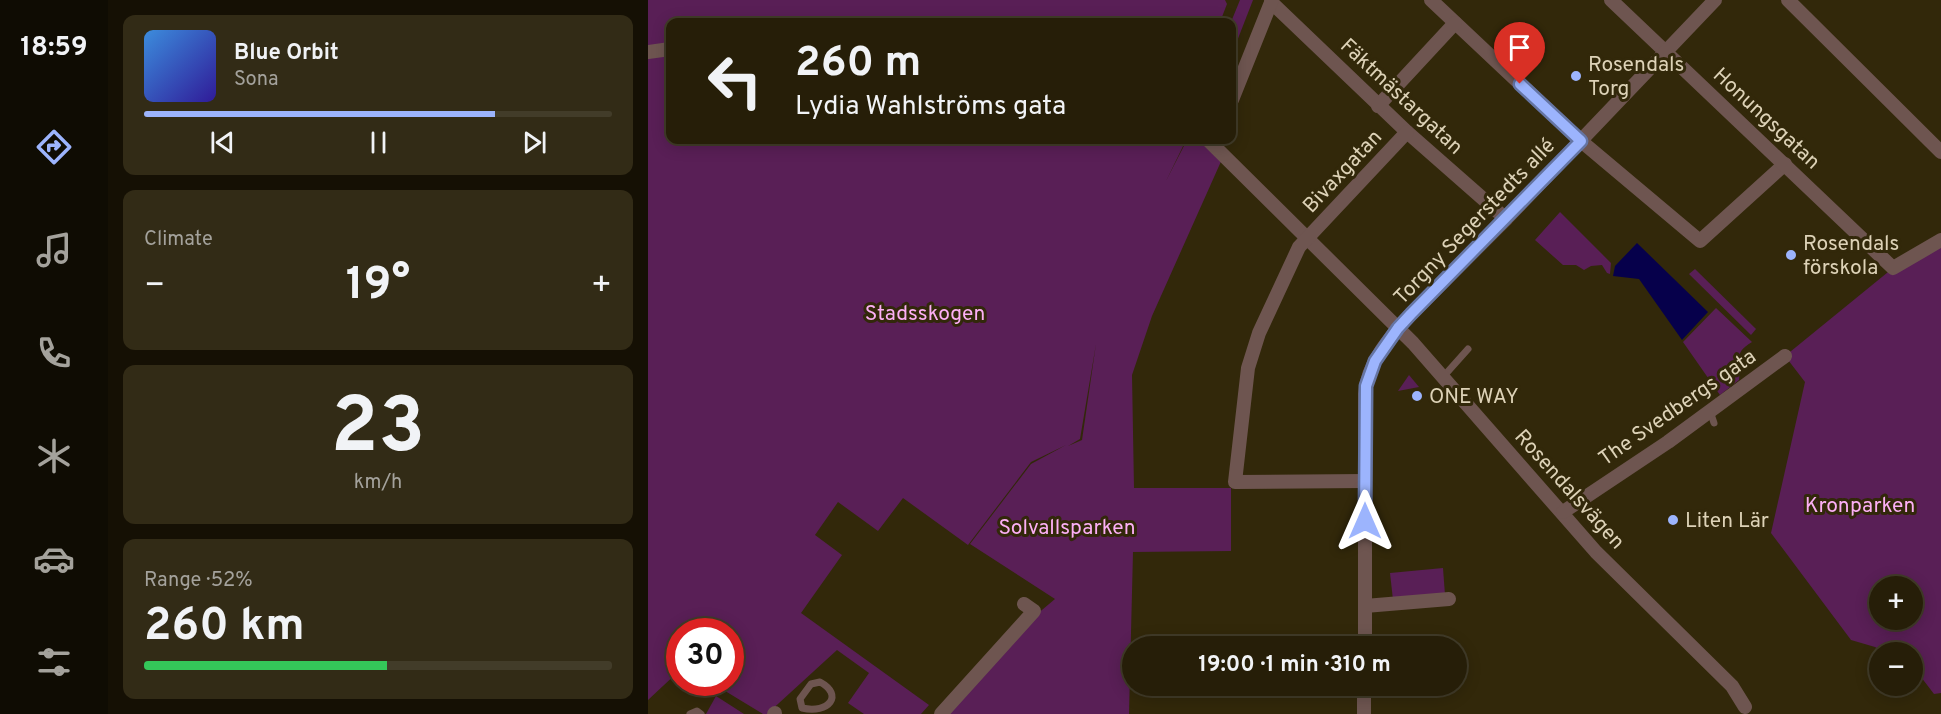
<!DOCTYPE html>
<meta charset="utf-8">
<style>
:root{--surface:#261e08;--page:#322b16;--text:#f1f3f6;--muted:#a4a29c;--line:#423c29;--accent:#9cb4fd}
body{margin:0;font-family:Overpass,sans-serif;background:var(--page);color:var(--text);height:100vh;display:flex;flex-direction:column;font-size:22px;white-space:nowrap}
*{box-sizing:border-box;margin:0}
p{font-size:20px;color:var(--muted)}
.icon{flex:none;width:33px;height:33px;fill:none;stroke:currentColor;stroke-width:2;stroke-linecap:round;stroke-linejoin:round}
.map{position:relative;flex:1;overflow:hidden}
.drawer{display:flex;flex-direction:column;gap:15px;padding:15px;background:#151004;width:540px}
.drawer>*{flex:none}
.top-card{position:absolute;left:18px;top:18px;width:570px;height:126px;border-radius:12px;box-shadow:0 3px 15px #0003,0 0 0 2px var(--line);background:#261e08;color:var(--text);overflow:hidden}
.controls{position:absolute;left:1221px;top:576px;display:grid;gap:12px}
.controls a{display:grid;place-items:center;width:54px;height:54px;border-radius:50%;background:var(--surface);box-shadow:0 3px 15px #0003,0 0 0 2px var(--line);font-size:30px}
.speed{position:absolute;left:18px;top:618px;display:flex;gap:12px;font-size:30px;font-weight:700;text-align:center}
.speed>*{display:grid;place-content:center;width:78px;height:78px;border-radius:50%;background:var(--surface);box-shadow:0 3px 15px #0003,0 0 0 2px var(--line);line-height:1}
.speed .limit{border:9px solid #d22;background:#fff;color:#111}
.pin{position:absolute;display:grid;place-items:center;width:51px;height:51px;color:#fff;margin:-62px -26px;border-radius:50% 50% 50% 0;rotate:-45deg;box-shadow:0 0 6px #0007}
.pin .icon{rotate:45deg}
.me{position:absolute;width:66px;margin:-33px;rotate:0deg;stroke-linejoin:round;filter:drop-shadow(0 0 4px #0008)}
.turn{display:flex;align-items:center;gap:21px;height:126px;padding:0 30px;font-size:27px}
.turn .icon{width:78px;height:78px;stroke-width:2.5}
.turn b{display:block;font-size:42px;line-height:51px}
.big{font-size:45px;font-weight:700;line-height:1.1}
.drawer .widget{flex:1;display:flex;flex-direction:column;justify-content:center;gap:9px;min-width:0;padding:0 21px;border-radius:12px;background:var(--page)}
.drawer .dial{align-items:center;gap:0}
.dial b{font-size:78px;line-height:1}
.song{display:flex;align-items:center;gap:18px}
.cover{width:72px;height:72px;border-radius:9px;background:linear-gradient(135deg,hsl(210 70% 55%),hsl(250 70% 35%))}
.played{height:6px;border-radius:3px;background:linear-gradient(90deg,var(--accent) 75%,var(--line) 75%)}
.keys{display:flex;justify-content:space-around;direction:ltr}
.heat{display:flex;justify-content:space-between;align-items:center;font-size:33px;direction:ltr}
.charge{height:9px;border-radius:4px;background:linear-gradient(90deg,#34c759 52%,var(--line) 0)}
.trip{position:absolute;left:474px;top:636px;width:345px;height:60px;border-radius:30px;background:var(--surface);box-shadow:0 3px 15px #0003,0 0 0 2px var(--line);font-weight:700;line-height:60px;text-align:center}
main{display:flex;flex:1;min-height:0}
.tabs{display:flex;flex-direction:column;width:108px;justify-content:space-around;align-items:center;background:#0f0c03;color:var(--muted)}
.tabs .icon{width:42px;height:42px}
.tabs .selected{color:var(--accent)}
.tabs b{font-size:27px;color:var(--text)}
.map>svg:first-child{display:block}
</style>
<main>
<nav class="tabs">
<b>18:59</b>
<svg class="icon selected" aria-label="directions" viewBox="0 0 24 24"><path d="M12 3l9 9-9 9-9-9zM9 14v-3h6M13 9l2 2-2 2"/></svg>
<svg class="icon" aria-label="music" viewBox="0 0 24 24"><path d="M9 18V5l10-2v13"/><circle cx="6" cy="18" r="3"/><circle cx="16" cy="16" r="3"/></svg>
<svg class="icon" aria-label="phone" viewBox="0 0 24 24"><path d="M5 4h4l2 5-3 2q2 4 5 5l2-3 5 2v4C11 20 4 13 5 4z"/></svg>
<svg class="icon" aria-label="climate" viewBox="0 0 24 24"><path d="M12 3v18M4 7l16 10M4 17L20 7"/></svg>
<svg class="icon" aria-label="car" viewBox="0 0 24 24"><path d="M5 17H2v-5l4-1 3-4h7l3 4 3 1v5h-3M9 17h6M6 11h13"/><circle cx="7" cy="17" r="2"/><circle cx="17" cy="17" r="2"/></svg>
<svg class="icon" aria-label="filters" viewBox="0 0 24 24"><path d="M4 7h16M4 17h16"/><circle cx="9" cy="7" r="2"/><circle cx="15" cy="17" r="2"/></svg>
</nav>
<section class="drawer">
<div class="widget">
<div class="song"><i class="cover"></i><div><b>Blue Orbit</b><p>Sona</p></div></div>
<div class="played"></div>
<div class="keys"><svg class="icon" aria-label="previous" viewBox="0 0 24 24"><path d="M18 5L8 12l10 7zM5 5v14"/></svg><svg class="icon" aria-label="pause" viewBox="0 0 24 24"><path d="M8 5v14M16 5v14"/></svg><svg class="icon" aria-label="next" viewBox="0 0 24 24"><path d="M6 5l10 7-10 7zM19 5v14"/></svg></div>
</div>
<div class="widget"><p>Climate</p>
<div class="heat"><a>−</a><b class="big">19°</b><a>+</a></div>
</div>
<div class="widget dial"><b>23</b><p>km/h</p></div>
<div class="widget"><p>Range · 52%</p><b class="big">260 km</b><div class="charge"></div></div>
</section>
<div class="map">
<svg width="1293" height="714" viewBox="0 0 1293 714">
<rect width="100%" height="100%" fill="#32280a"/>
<g fill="#591f56" fill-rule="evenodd">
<path d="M0,0H577L579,4L572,22H22V140H538L518,181L539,140H557L575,157L504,316L484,375L486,488H583V551L485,552L481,714H300L382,620L407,599L322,544L383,464L418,445L383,462L320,545L255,498L230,531L190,502L167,535L194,555L153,613L281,705L273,714H216L200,703L221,673L189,650L119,714H115L64,683L82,682V632H32L31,671L0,700ZM448,344L434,440L420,446L432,439Z"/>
<path d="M592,0H605L584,54L583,22Z"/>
<path d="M912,212L963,263L962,274L959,273L954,265L943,266L936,270L928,265H915L887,240Z"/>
<path d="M1293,240V693L1286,694L1273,677L1265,671L1264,652H1236L1227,647L1203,640L1123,533L1157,382L1137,356L1245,268ZM1232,586H1264V620H1232Z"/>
<path d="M1047,269L1108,329L1103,335L1041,274Z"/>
<path d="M1068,308L1104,342C1083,354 1094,363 1091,380L1072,395L1035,342Z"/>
<path d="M761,375L771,387L750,391Z"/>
<path d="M795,568L797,595L745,600L742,573Z"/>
<path d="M68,696L96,714H58Z"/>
</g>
<path fill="#06004b" d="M989,243L1060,312L1034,340L991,279L965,276L967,266Z"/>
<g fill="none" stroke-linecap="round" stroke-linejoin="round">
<g stroke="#6e5550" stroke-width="7">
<path d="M795,377L820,349"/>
<path d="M1062,411L1066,423"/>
<path d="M172,682C196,695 181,714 154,708L152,699L163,684Z"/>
<path d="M42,714L49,711L53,714"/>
</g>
<g stroke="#6e5550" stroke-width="14">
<path d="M783,0L933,141L1052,241L1137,164"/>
<path d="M963,0L1245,268L1293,240"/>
<path d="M1140,0L1293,152"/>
<path d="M623,2L759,132L858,219"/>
<path d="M0,52L22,49"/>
<path d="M584,100L624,0"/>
<path d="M730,106L807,23"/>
<path d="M560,140L765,343L948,552L1084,686L1097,707"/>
<path d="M717,481L587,482L600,368L611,333L651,247L759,132"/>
<path d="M915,512L1020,442L1137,356"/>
<path d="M717,606L801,599"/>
<path d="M717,646V394C719,363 743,336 763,314L858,219L1067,0"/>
<path d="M126,714L127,713"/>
<path d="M293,714L386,611L376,604"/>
<path d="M716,714V686"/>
</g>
</g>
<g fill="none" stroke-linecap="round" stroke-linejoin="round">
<g stroke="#6575a4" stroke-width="15">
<path id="route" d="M717,521L718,386L727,361L750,328L763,314L933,141L872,84"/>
</g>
<use href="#route" stroke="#9cb4fd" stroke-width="10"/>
</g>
<g fill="#9cb4fd" stroke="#32280a" stroke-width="2">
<circle cx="928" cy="76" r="6"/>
<circle cx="1143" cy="255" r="6"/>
<circle cx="769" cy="396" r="6"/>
<circle cx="1025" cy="520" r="6"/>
</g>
<g text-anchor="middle" stroke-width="6" stroke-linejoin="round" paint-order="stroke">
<g font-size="21" fill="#ddd2b7" stroke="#32280a" text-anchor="start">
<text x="940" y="71">Rosendals<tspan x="940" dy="24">Torg</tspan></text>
<text x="1155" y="250">Rosendals<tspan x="1155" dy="24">förskola</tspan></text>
<text x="781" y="403">ONE WAY</text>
<text x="1037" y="527">Liten Lär</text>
</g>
<g font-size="21" fill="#ddd2b7" stroke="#32280a">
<text transform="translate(754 96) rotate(43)" y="7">Fäktmästargatan</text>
<text transform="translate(1119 118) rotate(43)" y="7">Honungsgatan</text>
<text transform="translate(694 171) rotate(-47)" y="7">Bivaxgatan</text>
<text transform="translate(826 221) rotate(-46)" y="7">Torgny Segerstedts allé</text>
<text transform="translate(1029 407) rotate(-35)" y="7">The Svedbergs gata</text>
<text transform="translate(922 489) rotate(48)" y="7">Rosendalsvägen</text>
</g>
<g font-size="21" fill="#fcaff5" stroke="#32280a">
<text x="277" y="320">Stadsskogen</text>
<text x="1212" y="512">Kronparken</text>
<text x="419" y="534">Solvallsparken</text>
</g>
</g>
</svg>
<div class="controls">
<a>+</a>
<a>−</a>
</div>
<div class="speed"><div class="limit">30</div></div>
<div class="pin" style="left:872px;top:84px;background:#d93025"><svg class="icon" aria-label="arrive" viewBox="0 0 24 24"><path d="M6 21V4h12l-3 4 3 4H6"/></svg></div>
<svg class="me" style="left:717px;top:521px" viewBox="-20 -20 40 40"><path d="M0-17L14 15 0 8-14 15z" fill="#9cb4fd" stroke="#fff" stroke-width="4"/></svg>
<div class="trip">19:00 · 1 min · 310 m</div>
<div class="top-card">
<div class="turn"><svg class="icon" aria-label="left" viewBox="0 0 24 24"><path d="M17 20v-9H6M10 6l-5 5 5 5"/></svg><div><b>260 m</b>Lydia Wahlströms gata</div></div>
</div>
</div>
</main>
